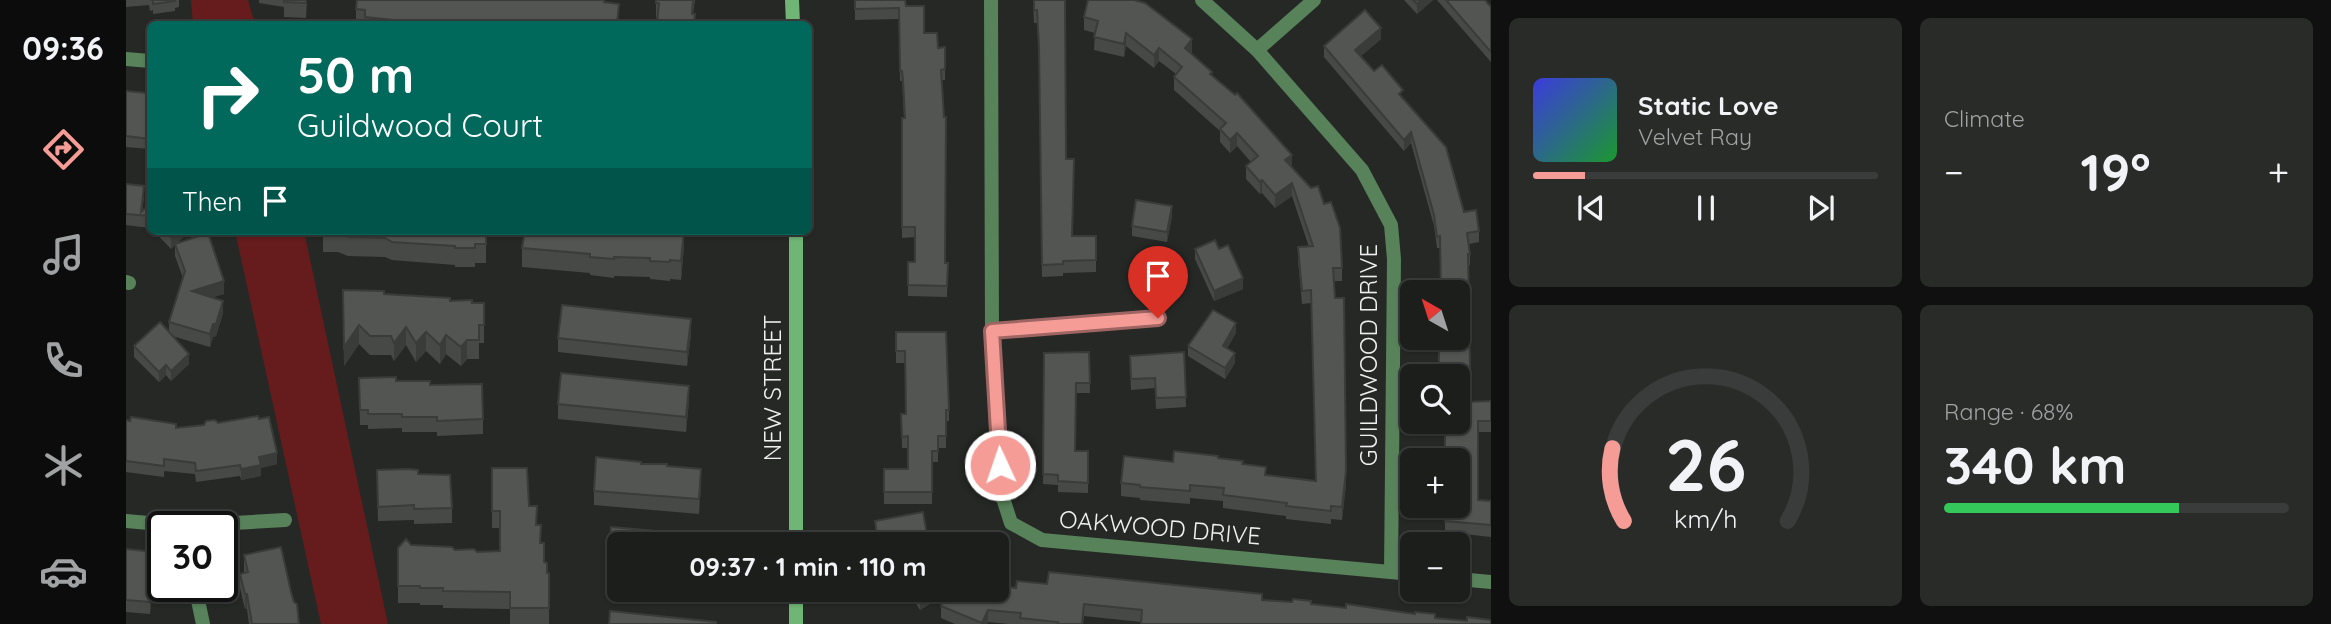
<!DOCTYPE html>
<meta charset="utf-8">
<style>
:root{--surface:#1c1e1c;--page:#292b29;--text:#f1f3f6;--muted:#a0a2a3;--line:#3a3c3b;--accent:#f59c96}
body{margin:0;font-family:Quicksand,sans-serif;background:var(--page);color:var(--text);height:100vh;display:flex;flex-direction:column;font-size:26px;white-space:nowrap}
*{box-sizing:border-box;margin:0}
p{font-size:23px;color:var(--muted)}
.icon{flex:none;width:38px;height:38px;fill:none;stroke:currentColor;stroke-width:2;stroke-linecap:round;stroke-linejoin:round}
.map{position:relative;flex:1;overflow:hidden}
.panel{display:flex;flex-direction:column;gap:18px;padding:18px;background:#0f100f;width:840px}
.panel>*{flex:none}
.hud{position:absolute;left:21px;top:21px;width:665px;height:214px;border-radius:10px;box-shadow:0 2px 5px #0004,0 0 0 2px var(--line);background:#00695c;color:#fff;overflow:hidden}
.needle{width:46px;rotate:321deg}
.tools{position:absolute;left:1274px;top:280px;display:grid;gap:14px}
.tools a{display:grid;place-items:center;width:70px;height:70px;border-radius:10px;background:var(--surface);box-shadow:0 2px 5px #0004,0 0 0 2px var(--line);font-size:35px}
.speed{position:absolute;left:21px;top:511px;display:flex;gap:14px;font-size:35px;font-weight:700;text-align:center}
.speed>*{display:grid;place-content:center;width:91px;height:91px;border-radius:50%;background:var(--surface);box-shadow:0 2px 5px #0004,0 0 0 2px var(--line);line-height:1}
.speed .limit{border:4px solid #111;border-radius:10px;background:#fff;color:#111}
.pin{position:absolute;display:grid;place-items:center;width:60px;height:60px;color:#fff;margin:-72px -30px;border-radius:50% 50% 50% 0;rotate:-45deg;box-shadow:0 0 7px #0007}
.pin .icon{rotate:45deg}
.me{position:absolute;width:77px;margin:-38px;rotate:357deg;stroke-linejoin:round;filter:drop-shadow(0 0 5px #0008)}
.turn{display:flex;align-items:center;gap:24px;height:147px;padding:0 35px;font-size:32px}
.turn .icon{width:91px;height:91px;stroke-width:2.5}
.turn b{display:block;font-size:49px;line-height:60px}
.then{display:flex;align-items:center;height:66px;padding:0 35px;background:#0003;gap:14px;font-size:26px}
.big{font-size:52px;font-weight:700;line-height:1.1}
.panel .tile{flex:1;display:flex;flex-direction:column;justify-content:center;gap:10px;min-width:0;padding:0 24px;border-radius:10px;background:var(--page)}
.panel .dial{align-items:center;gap:0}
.dial svg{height:182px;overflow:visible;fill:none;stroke:var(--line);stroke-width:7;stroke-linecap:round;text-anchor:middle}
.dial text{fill:var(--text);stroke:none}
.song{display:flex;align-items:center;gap:21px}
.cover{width:84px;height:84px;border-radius:10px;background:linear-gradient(135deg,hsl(240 70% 55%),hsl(130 70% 35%))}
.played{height:7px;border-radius:4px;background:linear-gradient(90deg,var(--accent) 15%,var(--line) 15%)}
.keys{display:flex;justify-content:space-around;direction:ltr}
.heat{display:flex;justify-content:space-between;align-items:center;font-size:38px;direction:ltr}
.charge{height:10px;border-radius:5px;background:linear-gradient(90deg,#34c759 68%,var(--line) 0)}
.panel .tiles{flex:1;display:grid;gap:18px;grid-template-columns:repeat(2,1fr)}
.trip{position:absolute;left:481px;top:532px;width:402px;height:70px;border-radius:10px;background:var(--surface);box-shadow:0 2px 5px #0004,0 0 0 2px var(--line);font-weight:700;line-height:70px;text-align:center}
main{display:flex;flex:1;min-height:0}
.menu{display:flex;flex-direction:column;width:126px;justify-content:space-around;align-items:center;background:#0b0c0b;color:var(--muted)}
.menu .icon{width:49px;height:49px}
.menu .on{color:var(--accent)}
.menu b{font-size:32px;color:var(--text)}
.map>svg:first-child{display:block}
</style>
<main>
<nav class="menu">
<b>09:36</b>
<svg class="icon on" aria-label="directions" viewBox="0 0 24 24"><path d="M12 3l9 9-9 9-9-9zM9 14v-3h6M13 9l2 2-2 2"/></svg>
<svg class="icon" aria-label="music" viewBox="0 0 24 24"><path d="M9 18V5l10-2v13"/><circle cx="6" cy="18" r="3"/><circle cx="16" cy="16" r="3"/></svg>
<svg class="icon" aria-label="phone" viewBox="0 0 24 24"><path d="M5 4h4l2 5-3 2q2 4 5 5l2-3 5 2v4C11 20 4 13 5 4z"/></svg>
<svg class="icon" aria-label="climate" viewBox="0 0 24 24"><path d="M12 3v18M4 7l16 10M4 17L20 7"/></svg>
<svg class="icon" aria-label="car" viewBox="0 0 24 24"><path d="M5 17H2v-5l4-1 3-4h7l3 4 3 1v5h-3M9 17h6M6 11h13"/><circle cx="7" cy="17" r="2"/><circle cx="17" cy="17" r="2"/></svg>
</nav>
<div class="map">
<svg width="1365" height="624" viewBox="0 0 1365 624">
<rect width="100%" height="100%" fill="#262826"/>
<g fill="#661b1d">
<path d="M65,0H122L129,24H67Z"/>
<path d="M109,231H178L262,624H195Z"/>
</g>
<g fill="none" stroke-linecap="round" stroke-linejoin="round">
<g stroke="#57825a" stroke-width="14">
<path d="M865,0L866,331L875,492L885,523L916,540L1286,574"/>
<path d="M1076,0L1131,50L1236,170L1265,225L1268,259L1265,572"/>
<path d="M1131,50L1188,0"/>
<path d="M0,59L24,61"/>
<path d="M0,282L3,283"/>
<path d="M866,331L1032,318"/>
<path d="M0,521L56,526L159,520"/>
<path d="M1332,579L1365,582"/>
<path d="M69,586L77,624"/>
</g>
<g stroke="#70b576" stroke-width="14">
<path d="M666,0L667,24"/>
<path d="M670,544V231"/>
<path d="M670,624V590"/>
</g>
</g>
<g fill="#474947">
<path d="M0,0H53V7L49,8V11L27,14V10L24,11L23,5L0,7Z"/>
<path d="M133,0H181L180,18L158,17V7L133,3Z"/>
<path d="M530,0H569L567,14L569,24L530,18Z"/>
<path d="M729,0L780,6L798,33L812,48L819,47V80H816L819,263H822L821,297L782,296V262H789V237L776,238V118H778L776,81H774L773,19L729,20Z"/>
<path d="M907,0H939L940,159L946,236H970V272L937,273V276L916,277L913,59L911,23H908Z"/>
<path d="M962,0L1066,52L1065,53L1086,75L1166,167L1216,268V281H1208L1220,484L1216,520L1205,519V524L1160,519V516L1097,508V501L1064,498V504L1014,500V498L995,496V483L1047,462L1092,458L1117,464L1140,475L1190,481L1185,303L1176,304L1172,260V247H1183L1166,196L1149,208L1136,193L1134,194L1120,179V166L1125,162L1111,146L1104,153L1094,142V131L1048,90V77L1050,74L1033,61L1028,68L1000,46L998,57L968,50L969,33L958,30V17Z"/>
<path d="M1278,0H1307L1291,14Z"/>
<path d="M1311,0H1359L1365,7V62Z"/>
<path d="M478,2L493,22V24H230V9Z"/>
<path d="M1255,39L1235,56L1248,71L1277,99L1338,212L1353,231V242L1343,244L1344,254V265L1342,266L1344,379H1341V402L1365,401V432H1352V500L1365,501V537L1319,532V521L1332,506L1319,432H1316V422H1332V376H1313V342H1315L1314,248H1311L1308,226L1285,143L1278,151L1198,57V46Z"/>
<path d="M0,91L24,96V149L0,147Z"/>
<path d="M0,184L18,198L16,211L24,204V228L0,225Z"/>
<path d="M1046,216L1041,242L1006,236V226Z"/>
<path d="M28,231H64L50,243L98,294L86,297L97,313L90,336L87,337L84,347L46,336L63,364L45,381L40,375L33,382L8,357V346L43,332V322L57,278L49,256V244L45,249Z"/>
<path d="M197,231H360V263H349V267H329V265L266,260L259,257L222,256L212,252H197Z"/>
<path d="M558,247L555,280L544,279V281L524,279V277L488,276V278L464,275V273L396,267V248Z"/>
<path d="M1069,249H1093L1117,289L1088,301L1069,259Z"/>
<path d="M217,290L346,303H358V343H353V359H341L335,366L320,354L314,364L300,351L290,362L280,345L268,361L265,355H244L233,344L218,366Z"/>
<path d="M770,332L823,410V421H820V448H812V462H806V504H758V469H782V448H776L775,414H779V363H770Z"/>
<path d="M1110,333L1101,348L1109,363L1099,379L1062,356V346Z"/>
<path d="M565,334L561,366L432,352V338Z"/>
<path d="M963,352L964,393H950L949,451H962V493L932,492V485L917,484L918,353Z"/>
<path d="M1058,352L1060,407L1030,409L1029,388L1005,390L1004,366Z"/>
<path d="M233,378L304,385L357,419V434L311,436V432H276V428L242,429V425H234Z"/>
<path d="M563,401L560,432L432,419V404Z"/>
<path d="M0,420L50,428L92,423L151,464L135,468V476L115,480L114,476L70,482L69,474L38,471V477L0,472Z"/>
<path d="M515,464L541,466L575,484L573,514L468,505V491Z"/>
<path d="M366,468L403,506L410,525L418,562L421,573H423V624H384V609L317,608V605H294V603H272V548L285,545L351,552L374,551V528H366Z"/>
<path d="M292,474L326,508V523L288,524V520L252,521L251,485Z"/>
<path d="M749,521L801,535V544H751L749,531Z"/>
<path d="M485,527L564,534V544H494V574L482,572V558Z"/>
<path d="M0,549L28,564L24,614L0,612Z"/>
<path d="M118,555L165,592L173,624H123L121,609H119L114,588V574L118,573Z"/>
<path d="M921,584L1185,604L1365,624L1015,622L958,616L957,624H883L862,622L861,624H829L815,618V606L874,599L890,588Z"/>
<path d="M779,590H820V594L794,610L789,602L787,603Z"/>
</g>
<g fill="#3a3c3a">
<path d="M1295,0H1307L1291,14V4Z"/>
<path d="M1255,28V39L1229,61V50Z"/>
<path d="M1000,33V46L998,57V44Z"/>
<path d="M1066,39V52L1059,61V48Z"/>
<path d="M1033,48V61L1028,68V55Z"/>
<path d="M1285,132V143L1278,151V140Z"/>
<path d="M1111,133V146L1104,153V140Z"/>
<path d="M1166,155V168L1159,160Z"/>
<path d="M1136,180V193L1134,194V182Z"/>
<path d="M1166,183V196L1149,208V195Z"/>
<path d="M1046,206V216L1041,242V232Z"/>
<path d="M51,231H64L45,249V237Z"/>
<path d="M558,231V247L555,280V261Z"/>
<path d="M1117,278V289L1088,301V291Z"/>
<path d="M98,281V294L66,304V291Z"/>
<path d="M97,301V313L90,336L87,337L84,347V334Z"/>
<path d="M565,319V334L561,366V352Z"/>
<path d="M1110,323V333L1097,356V346Z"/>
<path d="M233,325V344L218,366V347Z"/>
<path d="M280,327V345L268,361V343Z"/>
<path d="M300,332V351L290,362V343Z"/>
<path d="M320,335V354L314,364V345Z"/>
<path d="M341,340V359L335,366V347Z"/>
<path d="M1109,353V363L1099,379V368Z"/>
<path d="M63,354V364L45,381V371Z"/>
<path d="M40,365V375L33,382V372Z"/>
<path d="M563,386V401L560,432V417Z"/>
<path d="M151,453V464L135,468V476L115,480V469L133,457Z"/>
<path d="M575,469V484L573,514V499Z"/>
<path d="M1220,471V484L1216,520V507Z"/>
<path d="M28,552V564L24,614V602Z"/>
<path d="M810,590H820V594L794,610V600Z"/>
<path d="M789,592V602L787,603V593Z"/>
<rect x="119" y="594" width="2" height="15"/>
<path d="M862,610V622L861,624H856Z"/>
</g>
<g fill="#535553" stroke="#3a3c3a" stroke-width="2">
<path d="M24,0H49V1L27,4V0Z"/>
<path d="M158,0H180V3L158,2Z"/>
<path d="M231,0H478V2L493,4L491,24H366L324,21L323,23L297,20V23L239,17V10L230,9Z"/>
<path d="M530,0H567L566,14H569L568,24H531L533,3H530Z"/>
<path d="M729,0H779L780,6H798V33H811L812,48L819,47V69L815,70L818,117H820L819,263H822L821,286L782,285V262H789V227H776V118H779L777,80L776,71H774L773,8L729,9Z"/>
<path d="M908,0H939L940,159H948L946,236H970V260L937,261V264L916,265L913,47L911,10H908Z"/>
<path d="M962,0H1008L1019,3L1066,39L1059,48L1086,72L1084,74L1109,95L1111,93L1166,155L1159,160L1185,188L1192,186L1198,204L1205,202L1214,228L1216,268H1207L1209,298H1218L1220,471L1216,507L1205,506V511L1160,506L1161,503L1097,495L1098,488L1064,485V491L1014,487V485L995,483L998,456L1047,462L1048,451L1092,456V458L1117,461L1116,464L1140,467L1139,475L1190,481L1185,290L1176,291L1172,247L1187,246L1166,183L1149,195L1136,180L1134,182L1120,166L1132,156L1111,133L1104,140L1094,129L1100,123L1048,77L1056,67L1033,48L1028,55L1000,33L998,44L968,37L972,21L958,17Z"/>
<path d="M1287,0H1295L1291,4Z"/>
<path d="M1320,0H1359L1365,7V52Z"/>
<path d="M1239,10L1255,28L1229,50L1248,71L1256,65L1277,90L1273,94L1320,147L1338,212L1350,210L1353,231L1341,233L1344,254H1342L1344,368H1341V402L1365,401V421H1352V500L1365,501V525L1319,521L1321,506H1332V460H1319V422H1332V376H1316V368H1313V342H1315V338H1332V292H1315L1314,236L1311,237L1308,215L1285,132L1278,140L1198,46Z"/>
<path d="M0,91L20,93V96H24V139L0,136Z"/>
<path d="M0,184L18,186L15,212L24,204V216L0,214Z"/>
<path d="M1010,200L1046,206L1041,232L1006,226Z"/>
<path d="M39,231H51L45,237Z"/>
<path d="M197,231H360V244H349V248H329V246L266,242L259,238L222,237L212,234H197Z"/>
<path d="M399,231H558L555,261L544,260V262L524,261V258L488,257V259L464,257V254L396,248Z"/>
<path d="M82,233L98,281L66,291L97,301L90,324H87L84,334L43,322L59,271L49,244Z"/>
<path d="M1089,240L1093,249L1102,245L1117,278L1088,291L1069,249Z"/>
<path d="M217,290L258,291V294L324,298V301L346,300V303H358V325H353V340H341L335,347L320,335L314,345L300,332L290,343L280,327L268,343L265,336H244L233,325L218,347Z"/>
<path d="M436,305L565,319L561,352L432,338Z"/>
<path d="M1087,310L1110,323L1097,346L1109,353L1099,368L1062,346Z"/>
<path d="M34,322L63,354L45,371L40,365L33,372L8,346Z"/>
<path d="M770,332H820L823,410H820V436H812V451H806V492H758V469H782V436L776,437L775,414H780L779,351H770Z"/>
<path d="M963,352L964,383H950L949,451H962V483L932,481V475L917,474L918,353Z"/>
<path d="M1058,352L1060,397L1030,398L1029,378L1005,379L1004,356Z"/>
<path d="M435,373L563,386L560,417L432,404Z"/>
<path d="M270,377V381H304V385L356,384L357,419L311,421V417H276V414H242V410H234L233,378Z"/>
<path d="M132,416L133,419L143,417L151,453L133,457L135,465L115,469L114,465L70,471L69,463L38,459V466L0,461V420L4,421L5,417L50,424V428L78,425L80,421L89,420L92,423Z"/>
<path d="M470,457L515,462V464H541V466L575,469L573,499L468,491Z"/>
<path d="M366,468H401L403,506H411L410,525H415L414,543H418V562L421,563V573H423V608H384V592L317,591V588H294V586H272V548L280,539L285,545L326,547L329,550L348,549L351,552L374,551V511H366Z"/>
<path d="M282,469L292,470V474L324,475L326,508L288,509V505L252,507L251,470Z"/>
<path d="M797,512L801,535L791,537L795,544H757L754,540H752L749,521Z"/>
<path d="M485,527L564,534L563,544H494V559L482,558Z"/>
<path d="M155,547L165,592L168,602L171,604L173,624H126L121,594H119L114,574L122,572L118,555Z"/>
<path d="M0,549L28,552L24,602L0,600Z"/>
<path d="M923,572L1136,594V600L1166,602L1167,599L1185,601V604L1220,608V604L1289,614V612L1309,614V618L1341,621V617L1365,620V624H1015L1016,610L958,604L956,624H931L932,622L894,618L895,613L862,610L856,623L815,606L822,590H852L874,599L876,586L890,588L891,581L921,584Z"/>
<path d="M785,590H810L794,600L789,592L787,593Z"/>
<path d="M484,611L590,622V624H483Z"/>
</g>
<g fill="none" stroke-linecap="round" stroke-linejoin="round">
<g stroke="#9f6562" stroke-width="18">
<path id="route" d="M874,465L866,331L1032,318"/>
</g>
<use href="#route" stroke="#f59c96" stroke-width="12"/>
</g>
<g text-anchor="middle" stroke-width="5" stroke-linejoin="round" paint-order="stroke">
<g font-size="24" fill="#eeefee" stroke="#262826">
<text transform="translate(1243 355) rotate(-90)" y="8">GUILDWOOD DRIVE</text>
<text transform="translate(647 388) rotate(-90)" y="8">NEW STREET</text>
<text transform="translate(1034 528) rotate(5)" y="8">OAKWOOD DRIVE</text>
</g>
</g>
</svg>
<div class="tools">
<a><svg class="needle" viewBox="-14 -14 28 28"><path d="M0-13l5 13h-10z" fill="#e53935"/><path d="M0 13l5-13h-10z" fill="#a0a2a3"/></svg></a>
<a><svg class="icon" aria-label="search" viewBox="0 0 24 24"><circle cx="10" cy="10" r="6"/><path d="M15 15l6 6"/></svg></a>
<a>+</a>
<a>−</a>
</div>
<div class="speed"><div class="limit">30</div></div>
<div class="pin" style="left:1032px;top:318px;background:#d93025"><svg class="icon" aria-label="arrive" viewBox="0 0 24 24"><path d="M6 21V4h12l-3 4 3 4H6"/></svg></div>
<svg class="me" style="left:874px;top:465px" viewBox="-20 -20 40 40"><circle r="17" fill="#f59c96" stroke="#fff" stroke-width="3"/><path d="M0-11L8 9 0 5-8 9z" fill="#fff"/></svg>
<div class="trip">09:37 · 1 min · 110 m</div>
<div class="hud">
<div class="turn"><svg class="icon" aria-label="right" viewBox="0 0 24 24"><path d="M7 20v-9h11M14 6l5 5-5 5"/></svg><div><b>50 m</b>Guildwood Court</div></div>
<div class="then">Then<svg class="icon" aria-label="arrive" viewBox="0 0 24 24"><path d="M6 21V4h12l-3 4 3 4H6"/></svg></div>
</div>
</div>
<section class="panel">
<div class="tiles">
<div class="tile">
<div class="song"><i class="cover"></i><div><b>Static Love</b><p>Velvet Ray</p></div></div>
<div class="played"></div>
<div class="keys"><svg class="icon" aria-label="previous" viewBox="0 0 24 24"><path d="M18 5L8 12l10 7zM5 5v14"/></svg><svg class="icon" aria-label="pause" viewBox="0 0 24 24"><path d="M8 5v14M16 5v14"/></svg><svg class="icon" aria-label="next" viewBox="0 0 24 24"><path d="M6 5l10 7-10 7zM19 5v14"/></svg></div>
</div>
<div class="tile"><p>Climate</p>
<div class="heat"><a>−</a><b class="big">19°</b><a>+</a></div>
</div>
<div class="tile dial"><svg viewBox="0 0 100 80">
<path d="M14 69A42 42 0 1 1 86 69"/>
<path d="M14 69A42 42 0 0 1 9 37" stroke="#f59c96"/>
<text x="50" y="56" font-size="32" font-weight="700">26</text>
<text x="50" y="72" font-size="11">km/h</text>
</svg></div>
<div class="tile"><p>Range · 68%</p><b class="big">340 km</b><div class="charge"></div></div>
</div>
</section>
</main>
